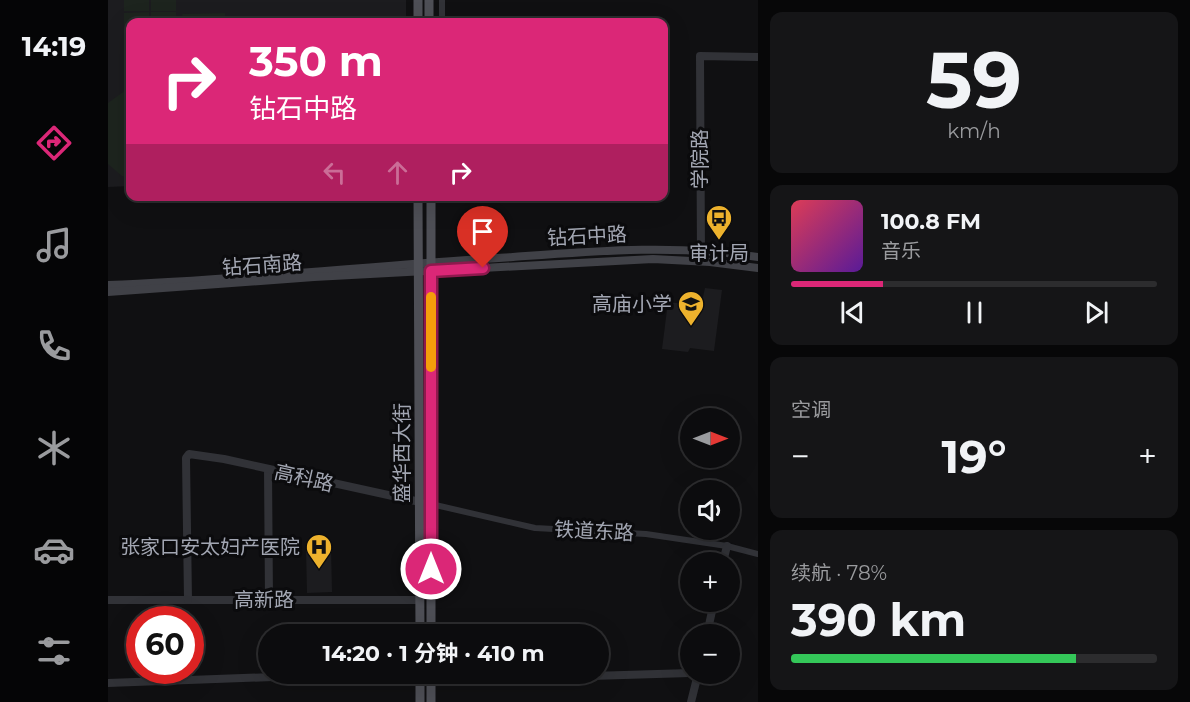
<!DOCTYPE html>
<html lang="zh">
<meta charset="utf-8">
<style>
:root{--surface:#0c0c0e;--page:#151517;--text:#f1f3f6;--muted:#9a9b9e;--line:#2c2c2e;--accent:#db2777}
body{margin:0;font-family:Montserrat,"Noto Sans SC",sans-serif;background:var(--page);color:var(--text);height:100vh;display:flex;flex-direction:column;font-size:22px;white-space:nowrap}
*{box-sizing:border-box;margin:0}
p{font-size:20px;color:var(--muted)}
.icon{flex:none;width:33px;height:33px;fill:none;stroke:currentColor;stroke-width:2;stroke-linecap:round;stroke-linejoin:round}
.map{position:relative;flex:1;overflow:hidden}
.sheet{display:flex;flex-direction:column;gap:12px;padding:12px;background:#070708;width:432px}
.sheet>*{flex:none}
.banner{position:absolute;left:18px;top:18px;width:542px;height:183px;border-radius:12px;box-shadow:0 6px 24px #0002,0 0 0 2px var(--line);background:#db2777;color:#fff;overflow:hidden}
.needle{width:39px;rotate:90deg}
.fabs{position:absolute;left:572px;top:408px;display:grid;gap:12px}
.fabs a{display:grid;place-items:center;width:60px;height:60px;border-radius:50%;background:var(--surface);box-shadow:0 6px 24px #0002,0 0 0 2px var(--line);font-size:30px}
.speed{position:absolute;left:18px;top:606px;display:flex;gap:12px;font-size:30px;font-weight:700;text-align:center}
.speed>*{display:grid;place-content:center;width:78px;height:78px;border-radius:50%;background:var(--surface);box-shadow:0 6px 24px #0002,0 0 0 2px var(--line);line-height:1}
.speed .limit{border:9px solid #d22;background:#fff;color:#111}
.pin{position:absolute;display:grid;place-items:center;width:51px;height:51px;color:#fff;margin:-62px -26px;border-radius:50% 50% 50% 0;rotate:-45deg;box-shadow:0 0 6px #0007}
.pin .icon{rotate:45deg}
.me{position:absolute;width:66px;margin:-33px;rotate:0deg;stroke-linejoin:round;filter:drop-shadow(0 0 4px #0008)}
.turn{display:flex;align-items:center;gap:21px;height:126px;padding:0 24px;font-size:27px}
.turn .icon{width:78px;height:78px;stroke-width:2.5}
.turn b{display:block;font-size:42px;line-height:51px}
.lanes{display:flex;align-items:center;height:57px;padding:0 24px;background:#0003;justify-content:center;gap:30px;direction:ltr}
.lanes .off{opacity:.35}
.big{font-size:45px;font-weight:700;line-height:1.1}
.sheet .tile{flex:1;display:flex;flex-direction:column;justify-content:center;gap:9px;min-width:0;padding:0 21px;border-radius:12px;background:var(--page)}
.sheet .dial{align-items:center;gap:0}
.dial b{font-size:78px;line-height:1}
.song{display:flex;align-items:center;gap:18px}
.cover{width:72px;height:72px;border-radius:9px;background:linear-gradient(135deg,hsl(350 70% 55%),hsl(270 70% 35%))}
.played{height:6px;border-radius:3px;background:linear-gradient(90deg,var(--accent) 25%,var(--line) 25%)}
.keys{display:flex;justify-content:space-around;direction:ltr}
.heat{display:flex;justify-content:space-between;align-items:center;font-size:33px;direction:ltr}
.charge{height:9px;border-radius:4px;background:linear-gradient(90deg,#34c759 78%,var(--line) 0)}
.trip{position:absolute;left:150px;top:624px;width:351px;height:60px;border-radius:30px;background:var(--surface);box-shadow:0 6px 24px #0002,0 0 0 2px var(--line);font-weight:700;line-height:60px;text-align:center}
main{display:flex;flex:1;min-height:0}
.tabs{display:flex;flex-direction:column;width:108px;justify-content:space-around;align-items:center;background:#050506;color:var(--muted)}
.tabs .icon{width:42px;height:42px}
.tabs .active{color:var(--accent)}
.tabs b{font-size:27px;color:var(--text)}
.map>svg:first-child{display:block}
</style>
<main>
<nav class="tabs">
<b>14:19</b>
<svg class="icon active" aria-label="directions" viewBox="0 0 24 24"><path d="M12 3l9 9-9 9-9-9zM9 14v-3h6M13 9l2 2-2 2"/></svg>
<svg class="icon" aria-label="music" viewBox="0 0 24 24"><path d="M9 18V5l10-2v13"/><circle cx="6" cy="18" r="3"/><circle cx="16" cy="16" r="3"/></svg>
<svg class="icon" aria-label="phone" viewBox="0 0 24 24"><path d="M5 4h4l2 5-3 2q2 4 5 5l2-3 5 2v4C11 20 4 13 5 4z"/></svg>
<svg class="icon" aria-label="climate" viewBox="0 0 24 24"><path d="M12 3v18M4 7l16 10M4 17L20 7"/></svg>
<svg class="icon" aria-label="car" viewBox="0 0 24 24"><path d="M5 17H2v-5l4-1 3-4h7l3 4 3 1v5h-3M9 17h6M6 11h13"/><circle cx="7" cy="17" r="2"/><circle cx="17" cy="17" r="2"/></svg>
<svg class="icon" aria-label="filters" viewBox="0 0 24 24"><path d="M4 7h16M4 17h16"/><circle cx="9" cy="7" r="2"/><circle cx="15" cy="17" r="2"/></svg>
</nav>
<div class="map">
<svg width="650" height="702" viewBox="0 0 650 702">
<rect width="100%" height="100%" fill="#101012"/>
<g fill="#1c1c1f">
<path d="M0,0H298V22H22V186L0,187Z"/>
<path d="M150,197V196L202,197L150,202Z"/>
<path d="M597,288L614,290L606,351L582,348L580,352L554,349L560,302L593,306Z"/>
<path d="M198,548H223L224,592L199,593Z"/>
</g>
<g fill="#1d241e">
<rect x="16" y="0" width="25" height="11"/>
<rect x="43" y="0" width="25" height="11"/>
<path d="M41,12V22H22V25H16V13Z"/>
<rect x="43" y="12" width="25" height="10"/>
<path d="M117,13V22H75L74,14Z"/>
<path d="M22,87V179L14,176L0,164V103Z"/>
</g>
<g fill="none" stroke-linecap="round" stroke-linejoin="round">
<g stroke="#313237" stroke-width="6">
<path d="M334,22V0"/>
<path d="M323,504L427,528L538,534L619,546L650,554"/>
</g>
<g stroke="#313237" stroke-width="8">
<path d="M593,256L592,56L650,57"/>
<path d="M160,469L161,600"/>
<path d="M615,562L619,546"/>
<path d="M0,600H312"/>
<path d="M80,600L78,458L81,454L116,459L312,502"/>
<path d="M599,634L606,602"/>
<path d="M323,681L582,673"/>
<path d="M0,683L246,674"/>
<path d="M583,702L590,674"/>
</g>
<g stroke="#404147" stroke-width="8">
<path d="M0,285C135,280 270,265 405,257C487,251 568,244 650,257"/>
<path d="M0,292L206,277L545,259L602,262L650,268"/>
</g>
<g stroke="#4e4f56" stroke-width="9">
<path d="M310,0V22"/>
<path d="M321,0V22"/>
<path d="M310,196L312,634"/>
<path d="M323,634V196"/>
<path d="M312,702V674"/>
<path d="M323,702V674"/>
</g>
</g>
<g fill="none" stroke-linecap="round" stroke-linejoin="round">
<g stroke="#8e194d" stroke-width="15">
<path id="route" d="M323,569V271L375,268"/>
</g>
<use href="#route" stroke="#db2777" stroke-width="10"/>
<path stroke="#f59e0b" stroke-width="10" d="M323,297V367"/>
</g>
<defs>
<g id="bus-pin" transform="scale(1.35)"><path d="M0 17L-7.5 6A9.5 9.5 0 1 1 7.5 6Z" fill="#edb22d" stroke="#0b0b0d"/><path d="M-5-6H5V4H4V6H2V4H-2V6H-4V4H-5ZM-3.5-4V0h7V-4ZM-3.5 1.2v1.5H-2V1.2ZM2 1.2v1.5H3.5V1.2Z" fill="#111"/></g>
<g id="school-pin" transform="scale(1.35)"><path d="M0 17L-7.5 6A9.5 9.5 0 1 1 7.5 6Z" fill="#edb22d" stroke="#0b0b0d"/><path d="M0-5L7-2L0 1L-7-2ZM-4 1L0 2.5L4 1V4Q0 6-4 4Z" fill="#111"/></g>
<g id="hospital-pin" transform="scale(1.35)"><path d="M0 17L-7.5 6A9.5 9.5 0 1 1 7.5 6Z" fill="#edb22d" stroke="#0b0b0d"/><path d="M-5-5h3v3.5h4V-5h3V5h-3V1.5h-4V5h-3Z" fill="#111"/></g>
</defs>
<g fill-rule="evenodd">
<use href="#bus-pin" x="611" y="218"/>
<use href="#school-pin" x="583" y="304"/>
<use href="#hospital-pin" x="211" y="547"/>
</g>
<g text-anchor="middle" stroke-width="6" stroke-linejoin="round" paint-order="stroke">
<g font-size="20" fill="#a2a6b2" stroke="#0b0b0d">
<text transform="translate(592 159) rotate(-90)" y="7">学院路</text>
<text transform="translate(479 236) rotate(-3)" y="7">钻石中路</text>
<text transform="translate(154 265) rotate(-4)" y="7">钻石南路</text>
<text transform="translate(294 453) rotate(-90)" y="7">盛华西大街</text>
<text transform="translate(196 478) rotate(13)" y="7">高科路</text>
<text transform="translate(486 531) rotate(3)" y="7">铁道东路</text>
<text x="156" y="607">高新路</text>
</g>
<g font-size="20" fill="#a2a6b2" stroke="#0b0b0d" text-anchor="end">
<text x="611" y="260" text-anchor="middle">审计局</text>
<text x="564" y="311">高庙小学</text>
<text x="192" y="554">张家口安太妇产医院</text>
</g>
</g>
</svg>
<div class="fabs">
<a><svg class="needle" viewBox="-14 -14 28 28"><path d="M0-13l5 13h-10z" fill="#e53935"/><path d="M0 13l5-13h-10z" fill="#9a9b9e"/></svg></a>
<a><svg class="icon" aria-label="sound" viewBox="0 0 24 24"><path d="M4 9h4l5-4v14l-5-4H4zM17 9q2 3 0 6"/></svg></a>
<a>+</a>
<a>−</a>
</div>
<div class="speed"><div class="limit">60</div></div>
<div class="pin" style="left:375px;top:268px;background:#d93025"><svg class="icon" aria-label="arrive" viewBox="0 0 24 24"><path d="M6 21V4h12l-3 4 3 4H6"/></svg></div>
<svg class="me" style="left:323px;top:569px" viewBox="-20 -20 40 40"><circle r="17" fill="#db2777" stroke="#fff" stroke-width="3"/><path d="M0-11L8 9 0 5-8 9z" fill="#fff"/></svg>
<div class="trip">14:20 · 1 分钟 · 410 m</div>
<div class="banner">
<div class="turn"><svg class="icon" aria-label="right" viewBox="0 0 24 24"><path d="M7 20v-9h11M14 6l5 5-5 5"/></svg><div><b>350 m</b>钻石中路</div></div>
<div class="lanes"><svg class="icon off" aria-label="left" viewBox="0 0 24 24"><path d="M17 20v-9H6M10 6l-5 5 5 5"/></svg><svg class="icon off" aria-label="ahead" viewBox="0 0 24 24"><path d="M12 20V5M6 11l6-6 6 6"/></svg><svg class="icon" aria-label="right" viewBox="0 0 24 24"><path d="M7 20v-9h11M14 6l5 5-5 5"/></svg></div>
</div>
</div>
<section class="sheet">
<div class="tile dial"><b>59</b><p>km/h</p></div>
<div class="tile">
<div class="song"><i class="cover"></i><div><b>100.8 FM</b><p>音乐</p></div></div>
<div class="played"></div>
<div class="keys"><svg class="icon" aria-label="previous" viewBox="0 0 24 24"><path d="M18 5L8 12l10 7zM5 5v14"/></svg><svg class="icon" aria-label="pause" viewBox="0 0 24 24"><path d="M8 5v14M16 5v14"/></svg><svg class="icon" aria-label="next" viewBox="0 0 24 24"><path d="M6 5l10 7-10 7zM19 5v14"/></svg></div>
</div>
<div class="tile"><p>空调</p>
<div class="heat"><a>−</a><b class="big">19°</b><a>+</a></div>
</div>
<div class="tile"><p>续航 · 78%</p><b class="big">390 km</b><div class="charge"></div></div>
</section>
</main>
